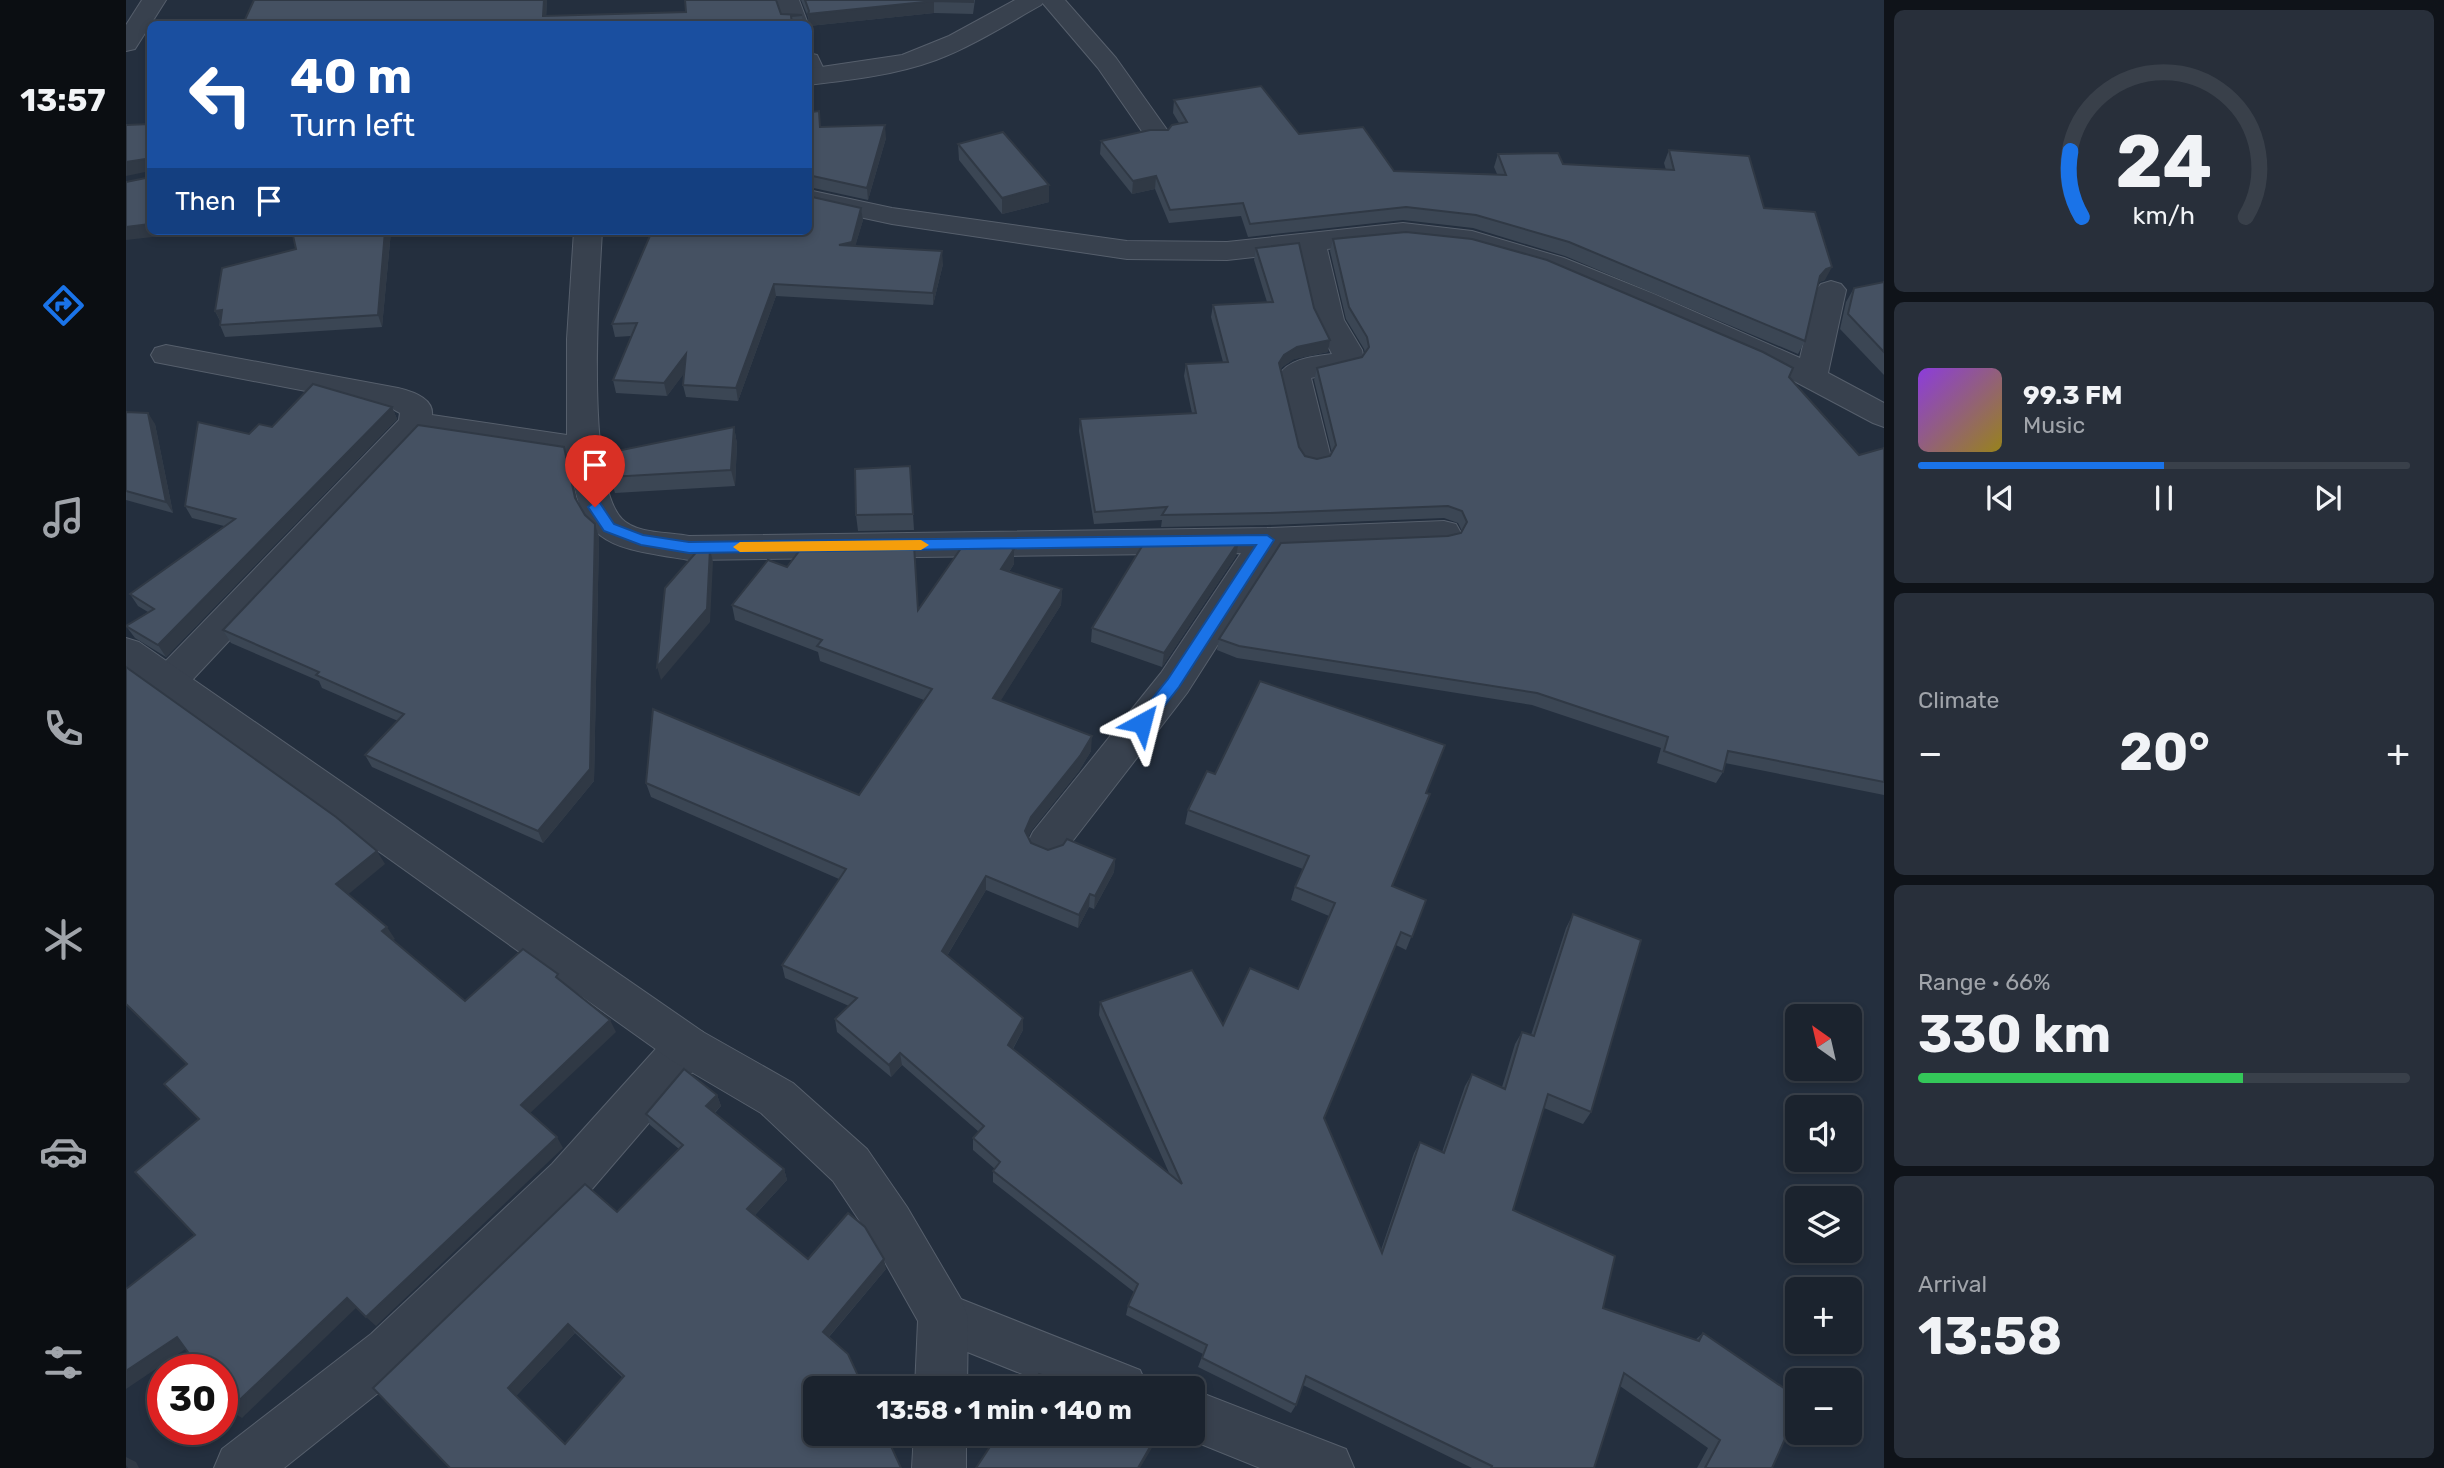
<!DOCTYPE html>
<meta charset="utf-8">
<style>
:root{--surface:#1b232e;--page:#282f3a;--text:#f1f3f6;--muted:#a0a4aa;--line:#39404a;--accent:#1a73e8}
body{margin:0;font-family:Rubik,sans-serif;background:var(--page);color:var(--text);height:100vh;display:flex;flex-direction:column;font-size:26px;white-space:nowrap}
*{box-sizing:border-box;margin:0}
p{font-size:23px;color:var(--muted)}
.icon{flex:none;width:38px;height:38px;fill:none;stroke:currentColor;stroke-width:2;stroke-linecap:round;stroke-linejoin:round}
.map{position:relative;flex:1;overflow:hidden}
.panel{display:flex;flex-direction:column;gap:10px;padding:10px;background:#0f1319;width:560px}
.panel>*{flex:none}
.top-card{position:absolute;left:21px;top:21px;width:665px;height:214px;border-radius:10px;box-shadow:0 4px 10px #0003,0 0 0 2px var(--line);background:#1a4fa0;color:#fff;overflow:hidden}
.needle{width:46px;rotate:326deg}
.buttons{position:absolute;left:1659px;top:1004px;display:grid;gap:14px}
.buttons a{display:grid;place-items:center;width:77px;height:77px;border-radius:10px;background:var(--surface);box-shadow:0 4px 10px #0003,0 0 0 2px var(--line);font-size:35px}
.speed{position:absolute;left:21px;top:1354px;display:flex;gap:14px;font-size:35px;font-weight:700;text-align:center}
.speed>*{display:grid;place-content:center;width:91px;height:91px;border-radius:50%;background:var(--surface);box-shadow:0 4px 10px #0003,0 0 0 2px var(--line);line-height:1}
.speed .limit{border:10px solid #d22;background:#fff;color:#111}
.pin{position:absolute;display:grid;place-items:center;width:60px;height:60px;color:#fff;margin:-72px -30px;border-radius:50% 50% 50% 0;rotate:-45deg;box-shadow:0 0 7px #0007}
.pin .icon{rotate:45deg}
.me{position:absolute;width:77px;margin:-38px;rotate:38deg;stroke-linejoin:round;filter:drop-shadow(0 0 5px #0008)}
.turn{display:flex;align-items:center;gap:24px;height:147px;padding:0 28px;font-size:32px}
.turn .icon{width:91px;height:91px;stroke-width:2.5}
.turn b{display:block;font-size:49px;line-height:60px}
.then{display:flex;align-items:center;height:66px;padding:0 28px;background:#0003;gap:14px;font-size:26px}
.big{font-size:52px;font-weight:700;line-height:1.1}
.panel .widget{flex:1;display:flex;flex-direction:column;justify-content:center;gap:10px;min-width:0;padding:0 24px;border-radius:10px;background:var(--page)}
.panel .dial{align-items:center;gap:0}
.dial svg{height:182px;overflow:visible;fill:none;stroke:var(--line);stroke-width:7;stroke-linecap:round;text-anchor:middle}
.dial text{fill:var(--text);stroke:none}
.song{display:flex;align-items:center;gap:21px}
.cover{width:84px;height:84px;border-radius:10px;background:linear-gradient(135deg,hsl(270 70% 55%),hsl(50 70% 35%))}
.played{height:7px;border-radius:4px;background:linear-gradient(90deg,var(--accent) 50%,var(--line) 50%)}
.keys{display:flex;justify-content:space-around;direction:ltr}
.heat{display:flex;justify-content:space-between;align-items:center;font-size:38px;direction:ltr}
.charge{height:10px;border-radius:5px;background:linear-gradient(90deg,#34c759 66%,var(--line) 0)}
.trip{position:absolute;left:677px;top:1376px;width:402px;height:70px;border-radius:10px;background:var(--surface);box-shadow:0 4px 10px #0003,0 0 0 2px var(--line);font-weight:700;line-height:70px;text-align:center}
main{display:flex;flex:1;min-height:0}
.menu{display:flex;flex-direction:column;width:126px;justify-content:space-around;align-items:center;background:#0b0e12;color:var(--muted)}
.menu .icon{width:49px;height:49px}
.menu .selected{color:var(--accent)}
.menu b{font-size:32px;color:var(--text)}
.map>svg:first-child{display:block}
</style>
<main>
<nav class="menu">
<b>13:57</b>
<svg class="icon selected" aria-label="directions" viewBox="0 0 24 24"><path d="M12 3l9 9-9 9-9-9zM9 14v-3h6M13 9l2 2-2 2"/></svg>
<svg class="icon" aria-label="music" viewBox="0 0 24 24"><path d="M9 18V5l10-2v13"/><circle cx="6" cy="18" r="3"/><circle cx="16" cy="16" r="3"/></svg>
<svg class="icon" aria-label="phone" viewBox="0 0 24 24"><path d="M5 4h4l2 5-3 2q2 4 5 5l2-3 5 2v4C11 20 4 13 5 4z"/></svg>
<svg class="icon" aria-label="climate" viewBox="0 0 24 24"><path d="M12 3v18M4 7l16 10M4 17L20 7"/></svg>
<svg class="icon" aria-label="car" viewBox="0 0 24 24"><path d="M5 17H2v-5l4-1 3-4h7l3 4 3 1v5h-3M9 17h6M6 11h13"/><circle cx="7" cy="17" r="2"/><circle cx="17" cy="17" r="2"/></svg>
<svg class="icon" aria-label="filters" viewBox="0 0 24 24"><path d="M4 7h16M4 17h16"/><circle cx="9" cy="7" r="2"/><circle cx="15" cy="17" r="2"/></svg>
</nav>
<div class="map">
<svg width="1758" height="1468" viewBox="0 0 1758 1468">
<rect width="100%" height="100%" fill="#242f3e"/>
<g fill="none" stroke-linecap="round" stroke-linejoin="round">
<g stroke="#565f6c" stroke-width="2">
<g id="minor">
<path d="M649,0H673L682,24H658Z"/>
<path d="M914,0H939L990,58L1044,134L1040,140L1031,142L1022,140L972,68Z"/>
<path d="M682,53L691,55L701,76L697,81L682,82Z"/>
<path d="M682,190L766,208L1001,241L1101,242L1277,223L1346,231L1438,258L1528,294L1674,358L1690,290L1695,284L1705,281L1715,284L1720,290L1702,373L1758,403V427L1747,423L1632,362L1418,270L1343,248L1277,241L1201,249L1218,320L1236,350L1238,360L1233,367L1185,378L1205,458L1201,466L1189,469L1177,466L1173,458L1153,375C1164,358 1187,357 1206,354L1188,320L1173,252L1101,260L1001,259L766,224L682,206Z"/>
<path d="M448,231H476C473,286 459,481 496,519C510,534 544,532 563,536L1141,528L1318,521L1330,524L1335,533L1330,542L1318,545L1151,552L1061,693L935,856L921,861L907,856L901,844L907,832L1035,673L1115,553L563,560C485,547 453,548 444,457L296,435L56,691L43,695L30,691L24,681L30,671L273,420L274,413L263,407L29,362L25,355L29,348L40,345L272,388C285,391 308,398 306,415L441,435V339Z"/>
<path d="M561,1026L577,1032L583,1046L577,1060L460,1196L281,1370L158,1468H88L96,1449L245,1334L426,1164L545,1032Z"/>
<path d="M817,1292L1014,1370L1022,1388H931L799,1335L792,1317L799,1299Z"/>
<path d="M1068,1390L1220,1449L1228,1468H1134L1050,1434L1068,1433Z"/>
</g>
</g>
<g stroke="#565f6c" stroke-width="2">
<g id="tertiary">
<path d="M16,0H40L9,49L0,51V25Z"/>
<path d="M889,0H919L915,5C881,24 847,46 810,60C769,75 725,80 682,85V69L776,55L823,36Z"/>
<path d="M0,638L13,642L577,1032L667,1083L741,1149L781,1207L835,1299L842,1317L841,1388H789L792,1321L747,1241L707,1181L635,1113L545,1060L0,671Z"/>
<path d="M788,1433H840V1468H786Z"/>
</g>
</g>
<use href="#minor" fill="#38414e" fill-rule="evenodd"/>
<use href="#tertiary" fill="#38414e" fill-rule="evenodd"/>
</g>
<g fill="#3b4654" fill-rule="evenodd">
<path d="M128,0H421L420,16L676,15L677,24H117Z"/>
<path d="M675,0H849L847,14L808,13L683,26L682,17Z"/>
<path d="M682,93L688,105L687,111L694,127L760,138L742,200L683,187Z"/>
<path d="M1048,100L1173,134L1268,171L1371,174L1368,167L1372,154L1437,164L1540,170L1538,163L1543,150L1638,208L1699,280L1693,282L1679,341L1672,354L1439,256L1347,228L1277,220L1122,237L1115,216L1043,223L1029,189L1006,194L974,154L975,141L1042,130L1053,123L1047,113Z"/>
<path d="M832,144L923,185V202L876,214L833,160Z"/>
<path d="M735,208L737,220L729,246L817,264L807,305L650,296L612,401L560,397L557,385L558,373L541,396L490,393L487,380L505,336L489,337L486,324L526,232L513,231H682Z"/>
<path d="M265,231L256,327L99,337L94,325V321L89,311L170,249Z"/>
<path d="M1207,239L1663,377L1733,455L1758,448V795L1599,763L1597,772L1590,783L1531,763L1535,748L1406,705L1111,658L1091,650L1093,639L1322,536L1335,533L1336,531L1332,523L1318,518L1141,525L1035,527L1036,520L968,524L953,431L954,419L1066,413L1058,376L1060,364L1097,362L1085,317L1087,305L1141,302L1128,260L1130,248L1188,308L1202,352L1168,359L1156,367L1154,370L1173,447L1179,456L1191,459L1204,456L1206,453L1188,380L1191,368L1236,357L1239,353L1238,349L1220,319L1204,251Z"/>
<path d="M1758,282V375L1714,329L1720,302L1728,288Z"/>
<path d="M266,407L271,419L40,657L9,638L0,626L22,612L12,606L4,594L98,526L66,518L59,506L123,434L146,427Z"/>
<path d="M0,412L29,424L47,513L0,500Z"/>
<path d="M608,427L611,444L609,486L489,493L484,477Z"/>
<path d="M442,460L451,501L459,515L469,524L473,537L468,781L417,843L246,767L239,755L272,721L196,688L193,681L105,643L97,630Z"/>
<path d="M784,466L788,530L732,531L730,515Z"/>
<path d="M1113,541L1110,556L1036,667L965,642L966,628Z"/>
<path d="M888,549V564L883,572L936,589L935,605L874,701L965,751L953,771L905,831L902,837L905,843L922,850L989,859L988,872L968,909L963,907L952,928L860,890L821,956L897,1030L887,1049L1044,1175L973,1015L974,1002L1097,1025L1172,989L1203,916L1165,900L1169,887L1177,869L1059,824L1062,810L1089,774L1300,793L1266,886L1300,900L1280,950L1270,945L1198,1118L1255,1250L1288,1153L1294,1142L1316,1152L1339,1086L1346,1074L1376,1087L1389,1044L1396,1032L1405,1035L1440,928L1447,914L1465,1112L1457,1124L1418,1108L1387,1210L1477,1308L1569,1340L1577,1333L1646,1468H1571L1582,1448L1494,1386L1468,1468H1346L1177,1385L1170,1405L1165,1413L1072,1367L1077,1354L1000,1315L1002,1306L1008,1292L867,1182V1171L869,1169L847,1150V1138L853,1132L776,1065L765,1077L711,1032L709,1019L723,1006L659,978L656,965L713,879L525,797L520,783L733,795L798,700L694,661L692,652L609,620L606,605L661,567L792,610Z"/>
<path d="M591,1095L595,1106L589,1113L658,1169L661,1180L629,1215L682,1259L760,1269L703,1337L734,1380L736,1386L690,1433L324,1468L491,1212L553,1149L524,1125L520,1114ZM449,1333L497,1378L439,1444L390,1396Z"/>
</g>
<g fill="#303945">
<path d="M418,0H421L420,24L417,16Z"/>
<path d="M808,1V13L683,26L682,14Z"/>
<path d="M687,93L688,105L686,124L685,112Z"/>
<path d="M759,125L760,138L742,200L741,188Z"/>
<path d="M20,159L24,171L0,176V162Z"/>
<path d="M1030,176L1029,189L1006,194L1007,181Z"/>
<path d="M923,185V202L876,214V198Z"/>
<path d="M735,208L737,220L727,254L713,245Z"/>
<path d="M24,224V231H80L0,240V227Z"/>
<path d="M259,231H265L256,327L252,315Z"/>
<path d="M816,251L817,264L807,305V293Z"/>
<path d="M1706,267L1699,280L1693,282L1694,276L1700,269Z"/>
<path d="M648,284L650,296L612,401L610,388Z"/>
<path d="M96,310L95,322L89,311Z"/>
<path d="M1204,340L1202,352L1168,359L1156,367L1150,376L1153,363L1158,355L1171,347Z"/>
<path d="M560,354L563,367L541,396L538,383Z"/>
<path d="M266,407L271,419L40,657L32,645Z"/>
<path d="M22,413L29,424L47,513L40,502Z"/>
<path d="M608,427L611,444L609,486L605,470Z"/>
<path d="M438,447L442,460L453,510L449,498Z"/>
<path d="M469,524L473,537L468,781L417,843L412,831Z"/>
<path d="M1113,541L1110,556L1036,667L1038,653Z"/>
<path d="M584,549L587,562L584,622L535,680L531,667Z"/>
<path d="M888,549V564L875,584V569Z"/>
<path d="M936,589L935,605L867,713V698Z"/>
<path d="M966,736L965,751L953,771L905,831L899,845V831L905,817Z"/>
<path d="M251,851L259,864L219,897L210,884Z"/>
<path d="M989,859L988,872L968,909L969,896Z"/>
<path d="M860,876V890L816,964V951Z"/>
<path d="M964,894L963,907L952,928L953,915Z"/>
<path d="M261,927L269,939L264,943L256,931Z"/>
<path d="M897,1018V1030L882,1057V1045Z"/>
<path d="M484,1020L490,1032L401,1116L395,1105Z"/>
<path d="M774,1053L776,1065L765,1077L763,1065Z"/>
<path d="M591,1095L595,1106L584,1117L580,1106Z"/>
<path d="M431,1137L437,1148L250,1326L240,1317Z"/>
<path d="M658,1169L661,1180L625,1219L621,1209Z"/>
<path d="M758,1259L760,1269L700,1340L697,1332Z"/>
<path d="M221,1298L231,1307L116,1418L103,1410Z"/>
<path d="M442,1324L449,1333L390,1396L382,1388Z"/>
<path d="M51,1337L64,1346L0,1389V1371Z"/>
<path d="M1033,1433L1030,1441L1014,1468H1012Z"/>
<path d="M0,1457L10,1462L13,1468H2L0,1465Z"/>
</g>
<g fill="#455162" stroke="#303945" stroke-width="2" fill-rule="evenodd">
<path d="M128,0H418L417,16L560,12L559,0H650L655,14L676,15L665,16L666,24H117Z"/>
<path d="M679,0H847V2L808,1L682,14L683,11Z"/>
<path d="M1135,86L1173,134L1237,127L1268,171L1380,175L1372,154L1432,153L1437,164L1548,170L1543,150L1623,156L1638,208L1689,212L1706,267L1700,269L1694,276L1679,341L1443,242L1350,215L1280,207L1124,224L1117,203L1044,210L1030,176L1007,181L975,141L1024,130H1042L1046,125L1061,122L1048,100Z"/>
<path d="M682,93H687L685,112L693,111L694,127L759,125L741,188L682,175Z"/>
<path d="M24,124V224L0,227V182L20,178V159L0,162V125Z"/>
<path d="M877,132L923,185L876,198L832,144Z"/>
<path d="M682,196L735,208L726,242L713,245L816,251L807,293L648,284L610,388L557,385L560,354L538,383L487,380L511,323L486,324L526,231H682Z"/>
<path d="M166,231H259L252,315L94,325L96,310L89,311L96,268L170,249Z"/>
<path d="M1280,232L1346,239L1421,260L1637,352L1667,368L1663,377L1733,455L1758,448V782L1602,751L1597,772L1538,751L1542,737L1411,693L1113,646L1093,639L1155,543L1322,536L1335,533L1341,522L1336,511L1322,506L1143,513L1036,515L1041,507L969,512L954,419L1070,413L1060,364L1102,362L1087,305L1147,302L1130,248L1173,243L1188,308L1204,340L1171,347L1158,355L1153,363L1173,447L1179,456L1191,459L1204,456L1210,445L1191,368L1236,357L1243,347L1241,337L1223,307L1207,239Z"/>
<path d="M1758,282V352L1722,314L1728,288Z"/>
<path d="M187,384L266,407L32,645L0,626L28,609L4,594L109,519L59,506L72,422L123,434L133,424L146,427Z"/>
<path d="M0,412L22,413L40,502L0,491Z"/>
<path d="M292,425L438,447L449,498L459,515L469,524L464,769L412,831L239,755L278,714L190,675L193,672L97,630Z"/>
<path d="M608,427L605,470L484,477L481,453Z"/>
<path d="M784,466L787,514L730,515L729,469Z"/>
<path d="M1113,541L1038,653L966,628L1018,543Z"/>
<path d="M838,544H872L888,549L875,569L936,589L867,698L966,736L954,756L905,817L899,831L905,843L922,850L937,845L941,839L989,859L969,896L964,894L953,915L860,876L816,951L897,1018L882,1045L1056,1184L974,1002L1066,970L1097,1025L1124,968L1172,989L1209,903L1169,887L1183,856L1062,810L1081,771L1089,774L1134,681L1319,745L1300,793L1304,794L1266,886L1300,900L1286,937L1275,932L1198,1118L1256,1253L1294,1142L1318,1153L1346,1074L1379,1089L1396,1032L1408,1036L1447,914L1515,940L1465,1112L1422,1094L1387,1210L1489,1256L1477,1308L1573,1341L1577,1333L1671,1397V1412L1646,1468H1579L1594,1440L1498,1373L1468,1468H1365L1366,1466L1180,1376L1170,1405L1076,1358L1081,1345L1002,1306L1012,1284L867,1171L874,1162L847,1138L858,1126L774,1053L763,1065L709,1019L731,998L656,965L720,869L520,783L527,709L733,795L806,689L691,646L696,640L606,605L642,560L661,567L677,546L724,545L731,548V545H788L792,610Z"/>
<path d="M573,549H584L581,609L531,667L539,588Z"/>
<path d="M0,667L210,817L251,851L210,884L261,927L256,931L339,1001L397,949L432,974L430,977L484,1020L395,1105L431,1137L240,1317L221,1298L103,1410L96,1400V1370H75L51,1337L0,1371V1289L69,1235L9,1172L73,1119L38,1084L61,1064L0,1004Z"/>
<path d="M558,1069L591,1095L580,1106L658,1169L621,1209L682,1259L722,1213L739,1227L758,1259L697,1332L722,1354L734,1380L732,1383L738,1388H690V1433H759L775,1468H324L247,1388L459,1184L491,1212L557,1145L520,1114ZM442,1324L498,1376L439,1444L382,1388Z"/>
<path d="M913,1374L932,1381H957L965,1388H904Z"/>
<path d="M873,1433H1032L1012,1468H850Z"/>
</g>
<path fill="#1a73e8" stroke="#114b97" stroke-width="2" d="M469,502L474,503L488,524L517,535L563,542L1141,535L1148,540L1053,687L1021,728L1016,730L1008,723L1010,719L1042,679L1130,545L563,553L515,545L478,531L462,507Z"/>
<path fill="#f59e0b" d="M795,540L803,545L795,550L614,552L607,547L614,542Z"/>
</svg>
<div class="buttons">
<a><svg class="needle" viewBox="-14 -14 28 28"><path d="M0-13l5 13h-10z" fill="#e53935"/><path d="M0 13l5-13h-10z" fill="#a0a4aa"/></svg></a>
<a><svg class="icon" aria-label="sound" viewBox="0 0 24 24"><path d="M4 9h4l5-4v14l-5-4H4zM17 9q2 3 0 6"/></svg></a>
<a><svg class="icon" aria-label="layers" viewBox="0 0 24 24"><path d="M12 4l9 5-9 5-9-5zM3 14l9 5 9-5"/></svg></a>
<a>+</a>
<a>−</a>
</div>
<div class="speed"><div class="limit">30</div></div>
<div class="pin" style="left:469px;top:507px;background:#d93025"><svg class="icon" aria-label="arrive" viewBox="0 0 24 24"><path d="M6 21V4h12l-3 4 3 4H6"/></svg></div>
<svg class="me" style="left:1016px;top:723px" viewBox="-20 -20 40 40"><path d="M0-17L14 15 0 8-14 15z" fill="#1a73e8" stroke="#fff" stroke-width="4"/></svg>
<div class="trip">13:58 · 1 min · 140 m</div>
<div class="top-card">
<div class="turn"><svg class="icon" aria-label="left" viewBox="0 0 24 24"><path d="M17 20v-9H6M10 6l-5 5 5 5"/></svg><div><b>40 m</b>Turn left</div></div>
<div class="then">Then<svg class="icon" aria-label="arrive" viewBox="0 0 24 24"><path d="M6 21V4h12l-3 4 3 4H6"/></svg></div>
</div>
</div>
<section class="panel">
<div class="widget dial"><svg viewBox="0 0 100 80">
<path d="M14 69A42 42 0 1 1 86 69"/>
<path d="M14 69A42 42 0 0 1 9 40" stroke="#1a73e8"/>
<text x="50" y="56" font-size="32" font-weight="700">24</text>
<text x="50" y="72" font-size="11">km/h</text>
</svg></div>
<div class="widget">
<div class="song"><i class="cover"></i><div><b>99.3 FM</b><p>Music</p></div></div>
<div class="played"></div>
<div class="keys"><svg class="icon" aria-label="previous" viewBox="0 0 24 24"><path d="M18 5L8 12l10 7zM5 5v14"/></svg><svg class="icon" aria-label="pause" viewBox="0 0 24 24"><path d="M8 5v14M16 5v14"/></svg><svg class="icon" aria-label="next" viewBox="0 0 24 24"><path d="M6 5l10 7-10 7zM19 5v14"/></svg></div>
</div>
<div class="widget"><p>Climate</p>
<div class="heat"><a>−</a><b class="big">20°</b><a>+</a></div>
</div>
<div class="widget"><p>Range · 66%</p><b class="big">330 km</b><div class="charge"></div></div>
<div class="widget"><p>Arrival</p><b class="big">13:58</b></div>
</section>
</main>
